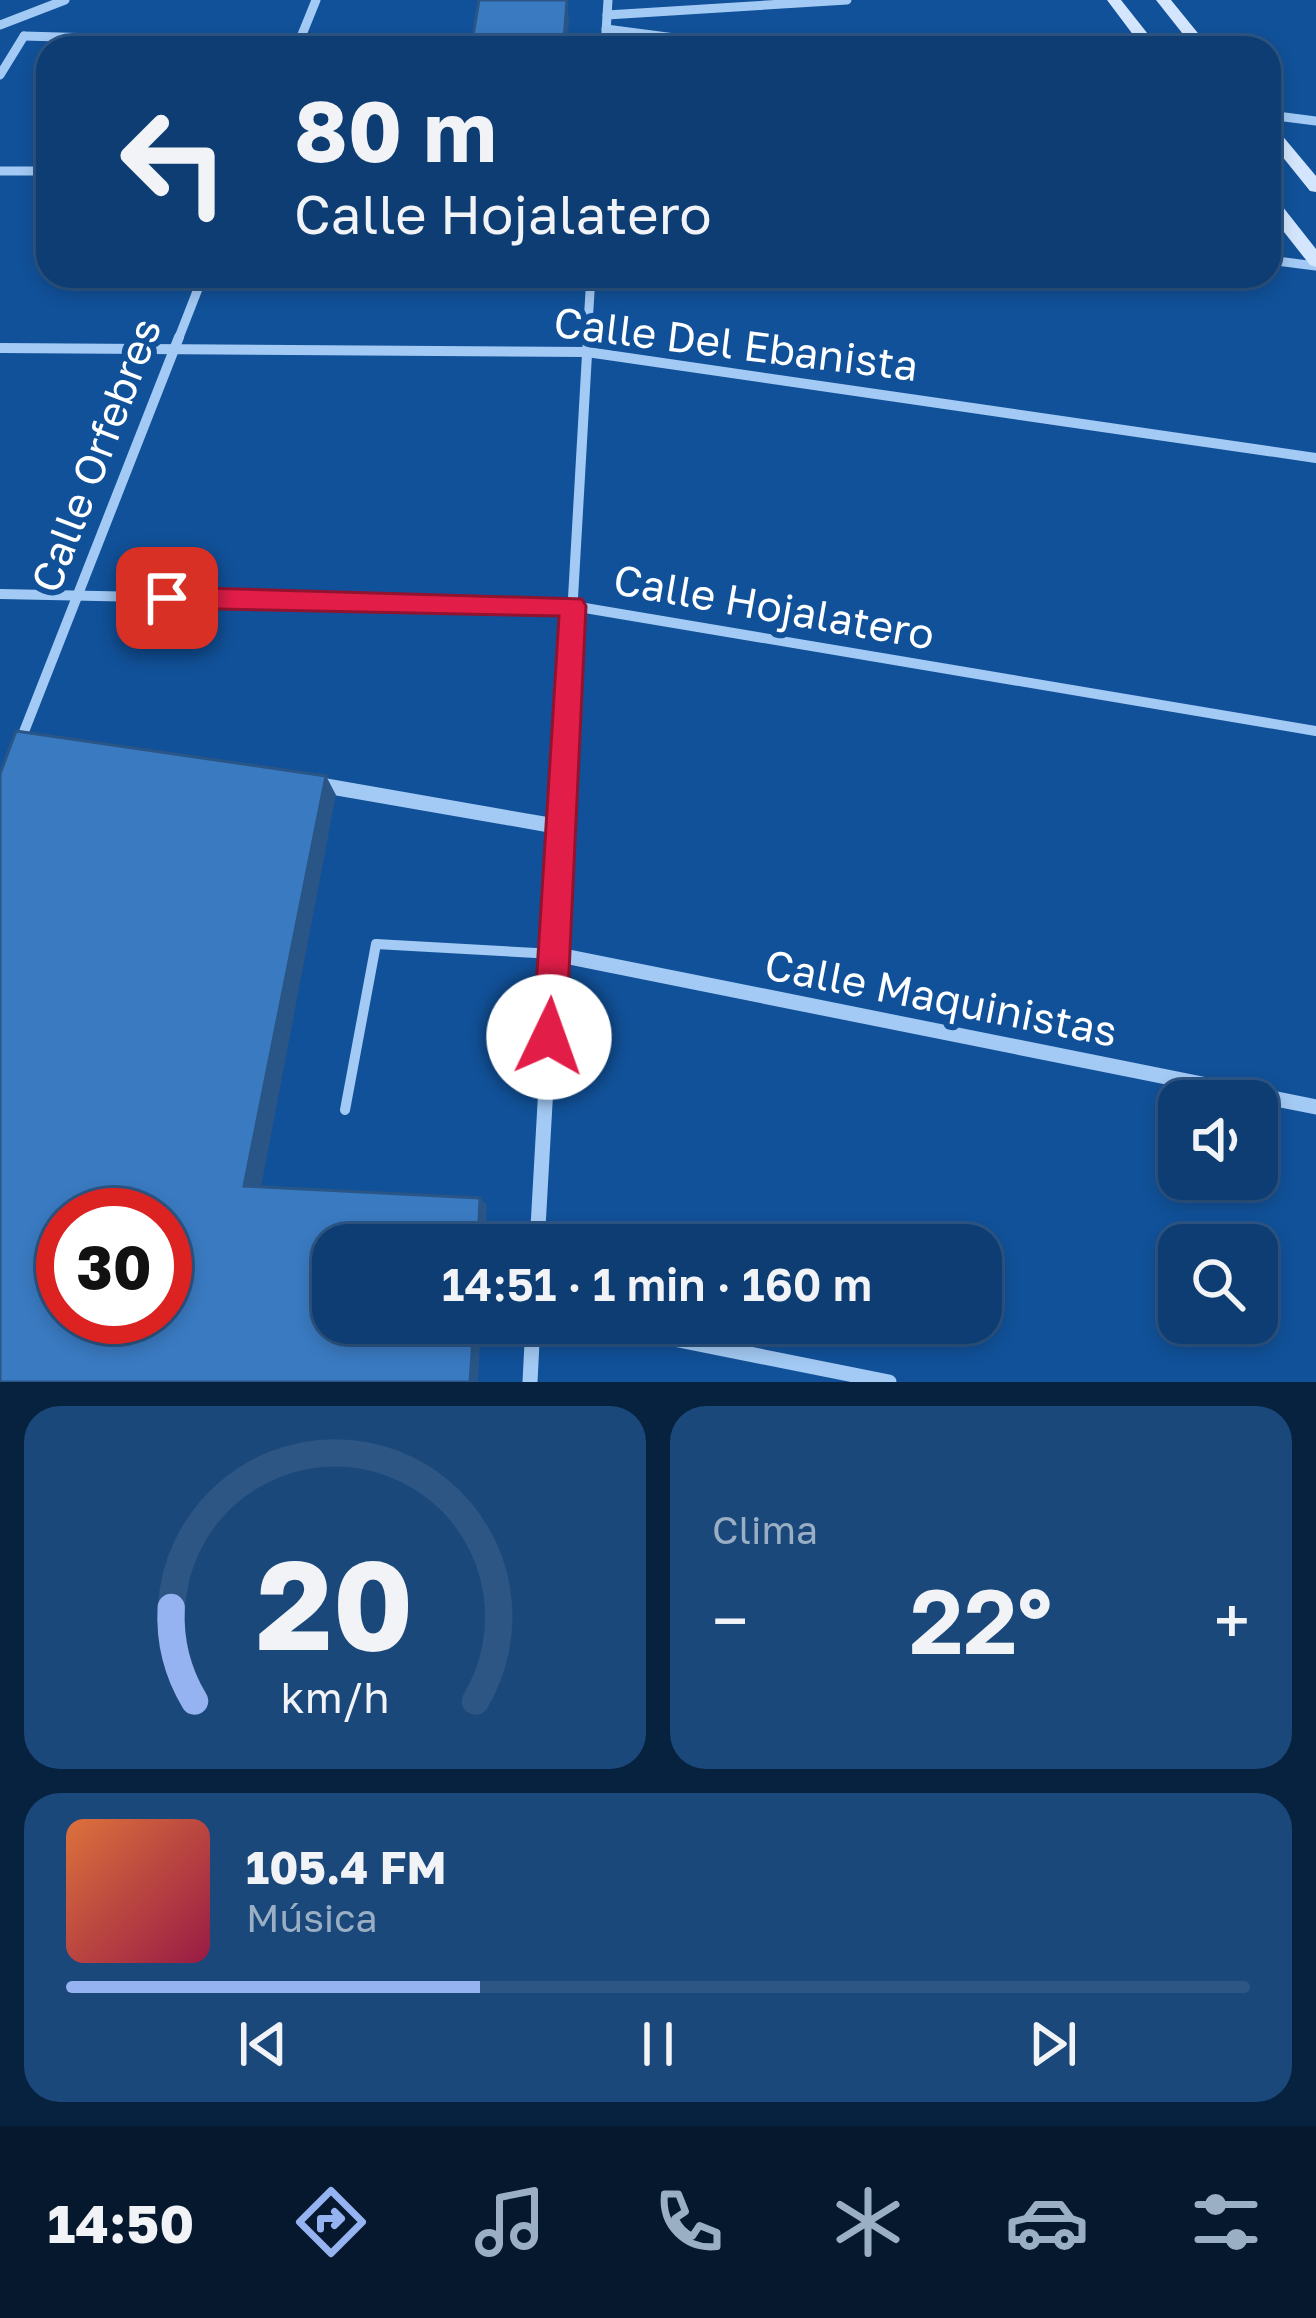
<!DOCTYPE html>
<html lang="es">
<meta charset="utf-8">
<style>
:root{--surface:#0d3d73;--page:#1b487b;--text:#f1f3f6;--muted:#9aaec4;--line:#2d5685;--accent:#95b2f1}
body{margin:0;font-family:"Golos Text",sans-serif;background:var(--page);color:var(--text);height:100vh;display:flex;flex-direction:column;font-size:45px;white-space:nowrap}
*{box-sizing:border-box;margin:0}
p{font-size:39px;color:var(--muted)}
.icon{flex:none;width:66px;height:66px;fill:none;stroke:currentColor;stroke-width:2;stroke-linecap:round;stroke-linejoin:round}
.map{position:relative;height:1382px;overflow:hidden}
.details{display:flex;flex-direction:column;gap:24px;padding:24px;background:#07223f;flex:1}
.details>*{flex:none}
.hud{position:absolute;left:36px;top:36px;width:1245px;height:252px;border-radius:36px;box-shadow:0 6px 18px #0003,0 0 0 3px var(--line);background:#0d3d73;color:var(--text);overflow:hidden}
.buttons{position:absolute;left:1158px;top:1080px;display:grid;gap:24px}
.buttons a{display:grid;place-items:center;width:120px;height:120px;border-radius:24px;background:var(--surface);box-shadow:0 6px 18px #0003,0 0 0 3px var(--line);font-size:60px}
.speed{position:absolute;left:36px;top:1188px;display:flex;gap:24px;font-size:60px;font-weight:700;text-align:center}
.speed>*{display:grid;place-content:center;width:156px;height:156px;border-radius:50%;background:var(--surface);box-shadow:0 6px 18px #0003,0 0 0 3px var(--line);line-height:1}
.speed .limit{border:18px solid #d22;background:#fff;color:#111}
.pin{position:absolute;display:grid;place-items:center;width:102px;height:102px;color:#fff;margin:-51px;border-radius:24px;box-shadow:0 6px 18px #0006}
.me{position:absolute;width:132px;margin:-66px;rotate:3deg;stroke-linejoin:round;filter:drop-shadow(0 0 9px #0008)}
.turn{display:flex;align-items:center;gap:42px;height:252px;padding:0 60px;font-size:54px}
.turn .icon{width:156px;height:156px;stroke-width:2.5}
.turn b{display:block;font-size:84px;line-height:102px}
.big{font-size:90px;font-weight:600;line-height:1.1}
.details .card{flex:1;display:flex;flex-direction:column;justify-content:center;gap:18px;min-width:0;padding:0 42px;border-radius:36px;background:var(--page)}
.details .dial{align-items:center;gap:0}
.dial svg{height:312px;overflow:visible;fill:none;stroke:var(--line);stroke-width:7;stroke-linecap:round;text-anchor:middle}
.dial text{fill:var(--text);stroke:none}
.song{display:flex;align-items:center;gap:36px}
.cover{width:144px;height:144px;border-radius:18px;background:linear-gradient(135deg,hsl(20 70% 55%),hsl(340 70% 35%))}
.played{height:12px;border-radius:6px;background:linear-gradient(90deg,var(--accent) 35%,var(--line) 35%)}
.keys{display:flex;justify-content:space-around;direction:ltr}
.heat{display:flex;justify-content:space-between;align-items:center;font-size:66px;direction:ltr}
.details .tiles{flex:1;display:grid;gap:24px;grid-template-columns:1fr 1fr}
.card:last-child{grid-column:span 2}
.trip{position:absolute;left:312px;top:1224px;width:690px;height:120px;border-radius:36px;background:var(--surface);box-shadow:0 6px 18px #0003,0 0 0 3px var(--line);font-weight:600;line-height:120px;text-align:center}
.menu{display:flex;height:192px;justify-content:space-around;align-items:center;background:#05182e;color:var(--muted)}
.menu .icon{width:84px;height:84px}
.menu .selected{color:var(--accent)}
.menu b{font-size:54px;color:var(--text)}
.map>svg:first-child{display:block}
</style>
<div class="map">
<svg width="1316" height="1382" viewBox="0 0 1316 1382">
<rect width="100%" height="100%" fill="#115199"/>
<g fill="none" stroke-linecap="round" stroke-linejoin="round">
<path stroke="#a3caf4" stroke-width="10" d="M345,1110L376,944L554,954"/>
<g stroke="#a3caf4" stroke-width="9">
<path d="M607,15L847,0"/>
<path d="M0,25L65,0"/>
<path d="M606,29L751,48"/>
<path d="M24,36L413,47"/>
<path d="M297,47L316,0"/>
<path d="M605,48L608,0"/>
<path d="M0,75L24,36"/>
<path d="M1269,115L1316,121"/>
<path d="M0,171H48"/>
<path d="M1269,260L1316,266"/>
<path d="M178,340L203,276"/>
<path d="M587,340L591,276"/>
</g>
<g stroke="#a3caf4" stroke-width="10">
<path d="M0,348L587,352L1316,458"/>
<path d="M0,594L573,606L1316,731"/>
<path d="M18,747L179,337"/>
<path d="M320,785L343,789"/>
<path d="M562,789L588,337"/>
</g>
<g stroke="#a3caf4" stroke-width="15">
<path d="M326,786L561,827"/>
<path d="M554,954L1316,1107"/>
<path d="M537,1245L563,786"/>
<path d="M594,1323L889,1382"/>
<path d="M530,1382L533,1323"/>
</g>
<g fill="#d3e6fd" fill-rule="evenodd">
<path d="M1107,0H1121L1159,48H1143Z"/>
<path d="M1156,0H1171L1210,48H1194Z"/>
<path d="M1269,125L1275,127L1316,176V192L1310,191L1269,140Z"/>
<path d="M1269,196L1275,197L1316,249V267L1310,265L1269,213Z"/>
</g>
</g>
<path fill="#3269a6" d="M567,0V48H473L472,41Z"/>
<g fill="#295587">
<path d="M567,0L569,20L567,48H565Z"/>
<path d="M326,776L336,795L260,1193L244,1186Z"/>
<path d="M480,1198L487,1204L485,1245H478Z"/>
<path d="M474,1323H481L478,1382H470Z"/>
</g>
<g fill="#3a7ac1" stroke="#295587" stroke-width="3" fill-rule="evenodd">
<path d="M479,0H567L564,41H472Z"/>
<path d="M16,731L326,776L244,1186L480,1198L478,1245H333V1323H474L470,1382H0V774ZM63,1215H165V1317H63Z"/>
</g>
<path fill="#e11d48" stroke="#92132f" stroke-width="3" d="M167,587L582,599L586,606L566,1037L561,1049L549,1053L538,1049L533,1037L559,616L167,608L154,598Z"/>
<g text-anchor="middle" stroke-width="12" stroke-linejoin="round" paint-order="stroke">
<g font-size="42" fill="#fff" stroke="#115199">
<text transform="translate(736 344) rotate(7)" y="15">Calle Del Ebanista</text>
<text transform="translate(96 455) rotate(-69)" y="15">Calle Orfebres</text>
<text transform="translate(774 607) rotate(10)" y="15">Calle Hojalatero</text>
<text transform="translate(941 998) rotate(11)" y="15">Calle Maquinistas</text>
</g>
</g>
</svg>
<div class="buttons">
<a><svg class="icon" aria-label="sound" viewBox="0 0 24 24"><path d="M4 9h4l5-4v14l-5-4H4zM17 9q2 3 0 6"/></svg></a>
<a><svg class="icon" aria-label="search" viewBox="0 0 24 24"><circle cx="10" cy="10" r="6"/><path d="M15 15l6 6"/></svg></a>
</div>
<div class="speed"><div class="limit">30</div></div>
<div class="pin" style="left:167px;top:598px;background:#d93025"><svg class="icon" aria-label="arrive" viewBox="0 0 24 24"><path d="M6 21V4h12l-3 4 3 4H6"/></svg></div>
<svg class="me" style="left:549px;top:1037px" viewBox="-20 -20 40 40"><circle r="19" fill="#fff"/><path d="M0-13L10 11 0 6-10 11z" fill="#e11d48"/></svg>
<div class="trip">14:51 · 1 min · 160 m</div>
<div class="hud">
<div class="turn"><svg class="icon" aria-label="left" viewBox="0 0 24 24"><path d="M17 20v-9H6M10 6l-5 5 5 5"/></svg><div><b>80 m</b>Calle Hojalatero</div></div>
</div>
</div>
<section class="details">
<div class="tiles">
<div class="card dial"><svg viewBox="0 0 100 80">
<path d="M14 69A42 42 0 1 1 86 69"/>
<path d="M14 69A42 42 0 0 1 8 45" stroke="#95b2f1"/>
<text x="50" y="56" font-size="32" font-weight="700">20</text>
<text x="50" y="72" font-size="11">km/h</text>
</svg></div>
<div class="card"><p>Clima</p>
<div class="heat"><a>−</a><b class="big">22°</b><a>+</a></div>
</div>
<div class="card">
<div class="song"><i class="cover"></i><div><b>105.4 FM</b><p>Música</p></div></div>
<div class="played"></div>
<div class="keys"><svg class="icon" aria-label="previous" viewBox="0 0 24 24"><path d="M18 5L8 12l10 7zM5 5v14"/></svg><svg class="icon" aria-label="pause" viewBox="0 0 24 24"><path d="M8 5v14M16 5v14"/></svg><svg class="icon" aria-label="next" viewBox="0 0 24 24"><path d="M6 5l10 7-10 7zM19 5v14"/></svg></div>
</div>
</div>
</section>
<nav class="menu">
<b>14:50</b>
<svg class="icon selected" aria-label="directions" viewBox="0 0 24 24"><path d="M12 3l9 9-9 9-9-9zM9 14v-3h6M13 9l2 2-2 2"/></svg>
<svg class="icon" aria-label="music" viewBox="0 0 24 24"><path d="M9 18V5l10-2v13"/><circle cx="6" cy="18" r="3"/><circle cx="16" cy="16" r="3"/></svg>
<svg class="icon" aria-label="phone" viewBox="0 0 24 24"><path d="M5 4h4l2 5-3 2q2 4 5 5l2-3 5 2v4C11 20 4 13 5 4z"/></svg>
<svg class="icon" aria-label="climate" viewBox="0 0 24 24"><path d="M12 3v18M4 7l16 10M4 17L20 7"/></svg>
<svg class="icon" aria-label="car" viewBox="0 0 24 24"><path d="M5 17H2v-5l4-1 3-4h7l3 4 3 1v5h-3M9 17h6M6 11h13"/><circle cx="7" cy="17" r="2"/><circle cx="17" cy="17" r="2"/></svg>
<svg class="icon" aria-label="filters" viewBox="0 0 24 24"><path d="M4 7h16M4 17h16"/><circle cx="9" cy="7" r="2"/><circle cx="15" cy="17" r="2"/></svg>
</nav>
